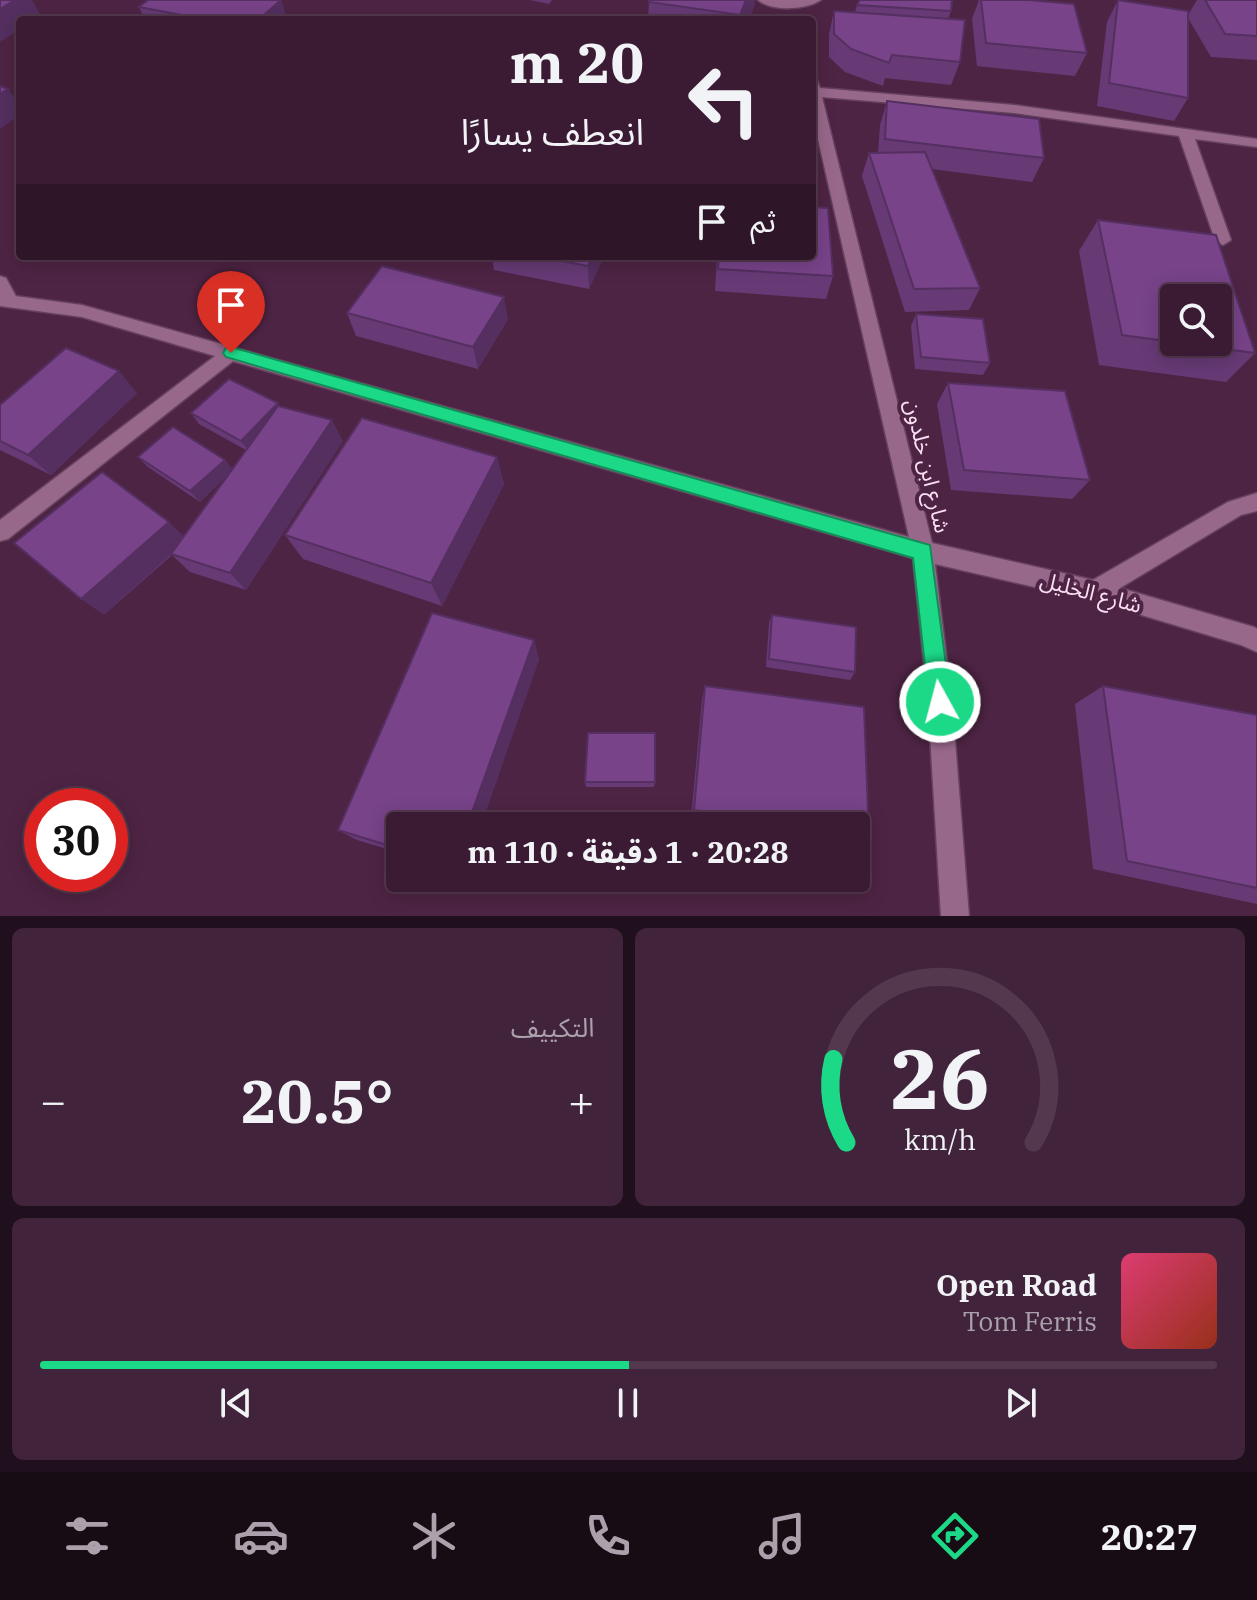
<!DOCTYPE html>
<html lang="ar">
<meta charset="utf-8">
<style>
:root{--surface:#3a1b33;--page:#41243b;--text:#f1f3f6;--muted:#aba1ac;--line:#54394e;--accent:#1cd988}
body{margin:0;font-family:"IBM Plex Serif","Noto Sans Arabic",serif;background:var(--page);color:var(--text);direction:rtl;height:100vh;display:flex;flex-direction:column;font-size:30px;white-space:nowrap}
*{box-sizing:border-box;margin:0}
p{font-size:26px;color:var(--muted)}
.icon{flex:none;width:44px;height:44px;fill:none;stroke:currentColor;stroke-width:2;stroke-linecap:round;stroke-linejoin:round}
.map{position:relative;height:916px;overflow:hidden;direction:ltr}
.details{display:flex;flex-direction:column;gap:12px;padding:12px;background:#200f1c;flex:1}
.details>*{flex:none}
.top-card{position:absolute;left:16px;top:16px;width:800px;height:244px;border-radius:8px;box-shadow:0 4px 20px #0003,0 0 0 2px var(--line);direction:rtl;background:#3a1b33;color:var(--text);overflow:hidden}
.buttons{position:absolute;left:1160px;top:284px;display:grid;gap:16px}
.buttons a{display:grid;place-items:center;width:72px;height:72px;border-radius:8px;background:var(--surface);box-shadow:0 4px 20px #0003,0 0 0 2px var(--line);font-size:40px}
.speed{position:absolute;left:24px;top:788px;display:flex;gap:16px;font-size:40px;font-weight:700;text-align:center}
.speed>*{display:grid;place-content:center;width:104px;height:104px;border-radius:50%;background:var(--surface);box-shadow:0 4px 20px #0003,0 0 0 2px var(--line);line-height:1}
.speed .limit{border:12px solid #d22;background:#fff;color:#111}
.pin{position:absolute;display:grid;place-items:center;width:68px;height:68px;color:#fff;margin:-82px -34px;border-radius:50% 50% 50% 0;rotate:-45deg;box-shadow:0 0 8px #0007}
.pin .icon{rotate:45deg}
.me{position:absolute;width:88px;margin:-44px;rotate:353deg;stroke-linejoin:round;filter:drop-shadow(0 0 6px #0008)}
.turn{display:flex;align-items:center;gap:28px;height:168px;padding:0 40px;font-size:36px}
.turn .icon{width:104px;height:104px;stroke-width:2.5}
.turn b{display:block;font-size:56px;line-height:68px}
.then{display:flex;align-items:center;height:76px;padding:0 40px;background:#0003;gap:16px;font-size:30px}
.big{font-size:60px;font-weight:700;line-height:1.1}
.details .widget{flex:1;display:flex;flex-direction:column;justify-content:center;gap:12px;min-width:0;padding:0 28px;border-radius:12px;background:var(--page)}
.details .dial{align-items:center;gap:0}
.dial svg{height:208px;overflow:visible;fill:none;stroke:var(--line);stroke-width:7;stroke-linecap:round;text-anchor:middle}
.dial text{fill:var(--text);stroke:none}
.song{display:flex;align-items:center;gap:24px}
.cover{width:96px;height:96px;border-radius:12px;background:linear-gradient(135deg,hsl(340 70% 55%),hsl(10 70% 35%))}
.played{height:8px;border-radius:4px;background:linear-gradient(90deg,var(--accent) 50%,var(--line) 50%)}
.keys{display:flex;justify-content:space-around;direction:ltr}
.heat{display:flex;justify-content:space-between;align-items:center;font-size:44px;direction:ltr}
.details .tiles{flex:1;display:grid;gap:12px;grid-template-columns:1fr 1fr}
.widget:last-child{grid-column:span 2}
.trip{position:absolute;left:386px;top:812px;width:484px;height:80px;border-radius:8px;background:var(--surface);box-shadow:0 4px 20px #0003,0 0 0 2px var(--line);font-weight:700;line-height:80px;text-align:center;direction:rtl}
.tab-bar{display:flex;height:128px;justify-content:space-around;align-items:center;background:#170b14;color:var(--muted)}
.tab-bar .icon{width:56px;height:56px}
.tab-bar .active{color:var(--accent)}
.tab-bar b{font-size:36px;color:var(--text)}
.map>svg:first-child{display:block}
</style>
<div class="map">
<svg width="1257" height="916" viewBox="0 0 1257 916">
<rect width="100%" height="100%" fill="#4e2444"/>
<g fill="none" stroke-linecap="round" stroke-linejoin="round">
<g stroke="#66415e" stroke-width="3">
<path id="service" d="M0,276L6,278L18,300L15,304L9,306L0,300Z"/>
</g>
<g stroke="#66415e" stroke-width="3">
<g id="minor">
<path d="M758,0H821C806,10 772,12 758,0Z"/>
<path d="M812,79L817,80L820,88L1014,105L1257,139V147L1195,139L1231,240L1223,245L1215,240L1179,136L1014,113L822,97L932,543L1093,580L1228,502L1257,493V511L1241,515L1120,588L1254,627L1257,629V652L1241,645L1095,601L935,564L952,702L969,916H941L928,702L913,558L233,361L8,539L0,541V520L215,356L82,317L0,306V294L82,305L909,537L812,113Z"/>
</g>
</g>
<use href="#service" fill="#98688b" fill-rule="evenodd"/>
<use href="#minor" fill="#98688b" fill-rule="evenodd"/>
</g>
<g fill="#673a76">
<path d="M530,0H552L549,4Z"/>
<path d="M755,0L754,7L749,20H648L649,2Z"/>
<path d="M979,0H1029L1087,53L1075,76L977,66L972,19Z"/>
<path d="M1118,0L1188,15L1197,0H1257V60L1211,57L1188,18V98L1174,121L1097,106L1107,22Z"/>
<path d="M857,5L951,11L948,19L960,62L951,85L885,78L883,86L845,72L829,57V34L834,11L855,12Z"/>
<path d="M139,7L288,20H145Z"/>
<path d="M887,101L1044,158L1032,182L932,169L980,288L969,310L905,312L862,176L869,153H878L880,125Z"/>
<path d="M1098,220L1255,353L1226,382L1099,365L1079,251Z"/>
<path d="M492,256H604L589,289L494,270Z"/>
<path d="M717,256H812L833,276L826,299L715,291Z"/>
<path d="M347,313L508,319L478,369L356,336Z"/>
<path d="M916,314L990,363L983,375L915,369L911,326Z"/>
<path d="M948,383L1090,480L1072,499L951,490L937,404Z"/>
<path d="M137,393L51,475L0,450V405Z"/>
<path d="M280,406L343,441L246,590L190,572L172,555L104,615L184,537L228,475L200,502L148,467L138,457L225,460L232,469L246,450L199,424L191,413Z"/>
<path d="M497,457L504,484L442,606L303,559L285,535Z"/>
<path d="M772,615L855,672L850,680L766,667L769,623Z"/>
<path d="M534,640L539,660L400,826V853L357,840L338,830Z"/>
<path d="M705,686L869,836L856,843V826H740L691,819L702,699Z"/>
<path d="M1103,686L1257,715V904L1093,869L1075,704Z"/>
<path d="M585,782H655L654,787H586Z"/>
</g>
<g fill="#542f60">
<path d="M15,0H32L41,16L34,20H20V29L0,42V9Z"/>
<path d="M281,0L288,20H258Z"/>
<path d="M746,0H755L754,7L749,20H740V15Z"/>
<path d="M8,89L20,106V115L0,129V94Z"/>
<path d="M593,256H604L589,289L588,266Z"/>
<path d="M504,297L508,319L478,369L473,347Z"/>
<path d="M119,371L137,393L51,475L28,455Z"/>
<path d="M278,403L285,415L249,451L241,441Z"/>
<path d="M332,420L343,441L246,590L230,573Z"/>
<path d="M497,457L504,484L442,606L431,583Z"/>
<path d="M225,460L233,470L200,502L190,491Z"/>
<path d="M169,522L187,540L104,615L81,599Z"/>
<path d="M534,640L539,660L481,826H467Z"/>
</g>
<g fill="#784389" stroke="#542f60" stroke-width="2" fill-rule="evenodd">
<path d="M0,0H15L0,9Z"/>
<path d="M148,0H281L258,20H208L139,7Z"/>
<path d="M649,0H746L740,15L649,2Z"/>
<path d="M860,0H952L951,11L857,5Z"/>
<path d="M981,0H1029L1074,4L1087,53L986,43Z"/>
<path d="M1118,0L1188,11V98L1109,83Z"/>
<path d="M1205,0H1257V36L1225,34Z"/>
<path d="M834,11L965,20L960,62L892,55L889,63L851,49L834,34Z"/>
<path d="M0,86L8,89L0,94Z"/>
<path d="M887,101L1039,119L1044,158L885,139Z"/>
<path d="M925,152L980,288L914,289L869,153Z"/>
<path d="M812,207L828,208L833,276L718,269L719,256H812Z"/>
<path d="M1098,220L1216,235L1255,353L1122,335ZM1174,298H1218V342H1174Z"/>
<path d="M536,256H593L588,266Z"/>
<path d="M382,266L504,297L473,347L347,313Z"/>
<path d="M916,314L983,319L990,363L921,357Z"/>
<path d="M66,348L119,371L28,455L0,441V405Z"/>
<path d="M229,379L278,403L241,441L191,413Z"/>
<path d="M948,383L1065,391L1090,480L964,470Z"/>
<path d="M278,406L332,420L230,573L171,554Z"/>
<path d="M362,418L497,457L431,583L285,535Z"/>
<path d="M173,427L225,460L190,491L138,457Z"/>
<path d="M102,472L169,522L81,599L14,543Z"/>
<path d="M432,613L534,640L467,826H400V849L338,830Z"/>
<path d="M772,615L856,627L855,672L769,659Z"/>
<path d="M705,686L864,707L869,836L856,834V826H802L694,810Z"/>
<path d="M1103,686L1257,715V888L1127,861Z"/>
<path d="M588,733H655V782H585Z"/>
</g>
<path fill="#1cd988" stroke="#128d58" stroke-width="2" d="M231,347L930,545L951,702L948,710L940,713L933,710L929,702L913,558L226,357L223,353L226,348Z"/>
<g text-anchor="middle" stroke-width="8" stroke-linejoin="round" paint-order="stroke">
<g font-size="22" fill="#fadef1" stroke="#4e2444">
<text transform="translate(928 466) rotate(77)" y="8">شارع ابن خلدون</text>
<text transform="translate(1091 592) rotate(15)" y="8">شارع الخليل</text>
</g>
</g>
</svg>
<div class="buttons">
<a><svg class="icon" aria-label="search" viewBox="0 0 24 24"><circle cx="10" cy="10" r="6"/><path d="M15 15l6 6"/></svg></a>
</div>
<div class="speed"><div class="limit">30</div></div>
<div class="pin" style="left:231px;top:353px;background:#d93025"><svg class="icon" aria-label="arrive" viewBox="0 0 24 24"><path d="M6 21V4h12l-3 4 3 4H6"/></svg></div>
<svg class="me" style="left:940px;top:702px" viewBox="-20 -20 40 40"><circle r="17" fill="#1cd988" stroke="#fff" stroke-width="3"/><path d="M0-11L8 9 0 5-8 9z" fill="#fff"/></svg>
<div class="trip">20:28 · 1 دقيقة · 110 m</div>
<div class="top-card">
<div class="turn"><svg class="icon" aria-label="left" viewBox="0 0 24 24"><path d="M17 20v-9H6M10 6l-5 5 5 5"/></svg><div><b>20 m</b>انعطف يسارًا</div></div>
<div class="then">ثم<svg class="icon" aria-label="arrive" viewBox="0 0 24 24"><path d="M6 21V4h12l-3 4 3 4H6"/></svg></div>
</div>
</div>
<section class="details">
<div class="tiles">
<div class="widget dial"><svg viewBox="0 0 100 80">
<path d="M14 69A42 42 0 1 1 86 69"/>
<path d="M14 69A42 42 0 0 1 9 37" stroke="#1cd988"/>
<text x="50" y="56" font-size="32" font-weight="700">26</text>
<text x="50" y="72" font-size="11">km/h</text>
</svg></div>
<div class="widget"><p>التكييف</p>
<div class="heat"><a>−</a><b class="big">20.5°</b><a>+</a></div>
</div>
<div class="widget">
<div class="song"><i class="cover"></i><div><b>Open Road</b><p>Tom Ferris</p></div></div>
<div class="played"></div>
<div class="keys"><svg class="icon" aria-label="previous" viewBox="0 0 24 24"><path d="M18 5L8 12l10 7zM5 5v14"/></svg><svg class="icon" aria-label="pause" viewBox="0 0 24 24"><path d="M8 5v14M16 5v14"/></svg><svg class="icon" aria-label="next" viewBox="0 0 24 24"><path d="M6 5l10 7-10 7zM19 5v14"/></svg></div>
</div>
</div>
</section>
<nav class="tab-bar">
<b>20:27</b>
<svg class="icon active" aria-label="directions" viewBox="0 0 24 24"><path d="M12 3l9 9-9 9-9-9zM9 14v-3h6M13 9l2 2-2 2"/></svg>
<svg class="icon" aria-label="music" viewBox="0 0 24 24"><path d="M9 18V5l10-2v13"/><circle cx="6" cy="18" r="3"/><circle cx="16" cy="16" r="3"/></svg>
<svg class="icon" aria-label="phone" viewBox="0 0 24 24"><path d="M5 4h4l2 5-3 2q2 4 5 5l2-3 5 2v4C11 20 4 13 5 4z"/></svg>
<svg class="icon" aria-label="climate" viewBox="0 0 24 24"><path d="M12 3v18M4 7l16 10M4 17L20 7"/></svg>
<svg class="icon" aria-label="car" viewBox="0 0 24 24"><path d="M5 17H2v-5l4-1 3-4h7l3 4 3 1v5h-3M9 17h6M6 11h13"/><circle cx="7" cy="17" r="2"/><circle cx="17" cy="17" r="2"/></svg>
<svg class="icon" aria-label="filters" viewBox="0 0 24 24"><path d="M4 7h16M4 17h16"/><circle cx="9" cy="7" r="2"/><circle cx="15" cy="17" r="2"/></svg>
</nav>
